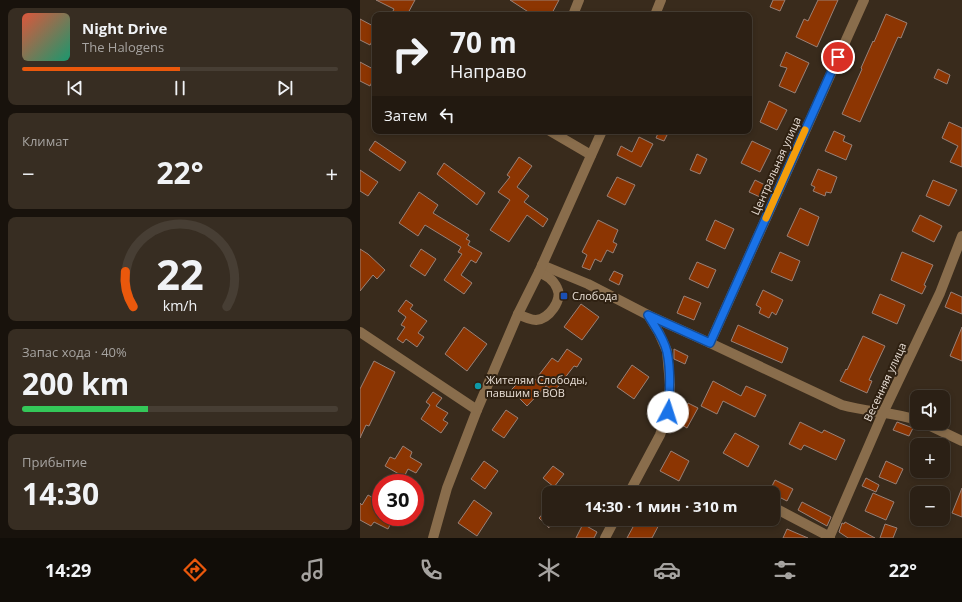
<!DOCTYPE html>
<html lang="ru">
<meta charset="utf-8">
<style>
:root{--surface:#2b2015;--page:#372d22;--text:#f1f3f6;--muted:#a6a3a0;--line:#473e34;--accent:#ea580c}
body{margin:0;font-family:"Open Sans",sans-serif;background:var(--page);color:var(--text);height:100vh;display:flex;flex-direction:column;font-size:15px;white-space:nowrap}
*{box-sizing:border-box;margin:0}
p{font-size:13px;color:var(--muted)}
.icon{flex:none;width:22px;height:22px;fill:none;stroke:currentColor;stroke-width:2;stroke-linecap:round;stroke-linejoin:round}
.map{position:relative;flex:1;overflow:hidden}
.sheet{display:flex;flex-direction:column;gap:8px;padding:8px;background:#18120c;width:360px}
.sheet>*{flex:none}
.top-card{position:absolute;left:12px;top:12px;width:380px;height:122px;border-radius:8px;box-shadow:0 2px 6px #0003,0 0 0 1px var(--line);background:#2b2015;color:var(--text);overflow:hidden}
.tools{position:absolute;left:550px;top:390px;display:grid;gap:8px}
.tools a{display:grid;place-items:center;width:40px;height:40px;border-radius:8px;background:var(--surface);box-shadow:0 2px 6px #0003,0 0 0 1px var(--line);font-size:20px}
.speed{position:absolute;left:12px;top:474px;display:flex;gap:8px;font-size:20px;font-weight:700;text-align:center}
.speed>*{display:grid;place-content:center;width:52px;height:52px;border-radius:50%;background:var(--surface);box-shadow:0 2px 6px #0003,0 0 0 1px var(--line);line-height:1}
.speed .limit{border:6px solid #d22;background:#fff;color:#111}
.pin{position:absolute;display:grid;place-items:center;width:34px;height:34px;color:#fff;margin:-17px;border:2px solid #fff;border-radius:50%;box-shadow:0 1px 4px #0007}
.me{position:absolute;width:44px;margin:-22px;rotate:5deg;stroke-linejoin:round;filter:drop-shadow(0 0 3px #0008)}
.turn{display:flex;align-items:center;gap:14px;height:84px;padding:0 12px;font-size:18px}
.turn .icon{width:52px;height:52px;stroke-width:2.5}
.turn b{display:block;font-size:28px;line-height:34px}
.then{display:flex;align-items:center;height:38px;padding:0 12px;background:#0003;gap:8px;font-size:15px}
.big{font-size:30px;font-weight:700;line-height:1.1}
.sheet .card{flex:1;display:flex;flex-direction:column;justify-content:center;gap:6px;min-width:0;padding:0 14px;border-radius:8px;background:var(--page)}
.sheet .dial{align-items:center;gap:0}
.dial svg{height:104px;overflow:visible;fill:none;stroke:var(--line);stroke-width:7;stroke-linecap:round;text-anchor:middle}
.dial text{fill:var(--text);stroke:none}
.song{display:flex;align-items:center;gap:12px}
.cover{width:48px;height:48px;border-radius:6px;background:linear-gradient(135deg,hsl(10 70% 55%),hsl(160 70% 35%))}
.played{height:4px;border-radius:2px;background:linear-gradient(90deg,var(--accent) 50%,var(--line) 50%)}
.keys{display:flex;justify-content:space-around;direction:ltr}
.heat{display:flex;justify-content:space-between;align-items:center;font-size:22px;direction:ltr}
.charge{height:6px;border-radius:3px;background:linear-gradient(90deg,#34c759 40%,var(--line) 0)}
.trip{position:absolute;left:182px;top:486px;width:238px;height:40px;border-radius:8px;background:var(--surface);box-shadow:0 2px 6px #0003,0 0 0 1px var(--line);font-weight:700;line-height:40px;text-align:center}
.tabs{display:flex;height:64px;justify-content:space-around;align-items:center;background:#110d08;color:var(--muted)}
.tabs .icon{width:28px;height:28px}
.tabs .current{color:var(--accent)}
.tabs b{font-size:18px;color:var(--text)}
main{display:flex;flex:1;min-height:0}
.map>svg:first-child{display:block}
</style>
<main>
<section class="sheet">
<div class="card">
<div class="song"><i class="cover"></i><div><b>Night Drive</b><p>The Halogens</p></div></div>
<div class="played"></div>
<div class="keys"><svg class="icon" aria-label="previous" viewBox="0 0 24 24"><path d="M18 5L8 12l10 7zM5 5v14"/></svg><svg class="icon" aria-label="pause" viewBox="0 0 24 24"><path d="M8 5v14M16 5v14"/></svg><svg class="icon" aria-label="next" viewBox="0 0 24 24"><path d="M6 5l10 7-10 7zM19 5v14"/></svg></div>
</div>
<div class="card"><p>Климат</p>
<div class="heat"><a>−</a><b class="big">22°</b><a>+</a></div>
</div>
<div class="card dial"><svg viewBox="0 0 100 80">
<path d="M14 69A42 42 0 1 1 86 69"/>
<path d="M14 69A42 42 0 0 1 8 42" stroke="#ea580c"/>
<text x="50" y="56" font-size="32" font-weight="700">22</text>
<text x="50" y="72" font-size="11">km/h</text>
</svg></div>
<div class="card"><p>Запас хода · 40%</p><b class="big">200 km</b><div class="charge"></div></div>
<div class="card"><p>Прибытие</p><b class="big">14:30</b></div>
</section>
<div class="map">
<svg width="602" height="538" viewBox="0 0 602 538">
<rect width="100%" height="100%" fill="#392b1c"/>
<g fill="#8c3502" stroke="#998177">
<path d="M16,0H55L47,15H31L34,9Z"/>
<path d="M150,0H199L191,15H173Z"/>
<path d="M413,0H425L420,11L410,7Z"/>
<path d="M458,0H478L457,47L436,37L444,19L448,21Z"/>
<path d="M526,14L547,23L541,38L538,37L500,122L482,114L502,69L501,68L513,41L514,42Z"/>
<path d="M0,19L15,27V36L10,45L0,40Z"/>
<path d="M426,52L449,63L435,93L419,86L427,68L420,66Z"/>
<path d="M0,62L15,70V76L10,86L0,81Z"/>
<path d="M578,69L590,75L587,84L574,78Z"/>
<path d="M409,101L427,110L417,130L400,122Z"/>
<path d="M589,122L602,128V167L590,162L598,146L582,138Z"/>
<path d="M299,131H309L304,141L296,138Z"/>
<path d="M474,131L485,136L483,141L492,145L486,160L465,151Z"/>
<path d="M279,137L293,144L281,167L257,155L261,146L272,152Z"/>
<path d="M15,141L46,162L40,171L9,150Z"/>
<path d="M392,141L411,150L400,172L381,163Z"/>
<path d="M337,154L347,159L340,174L330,170Z"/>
<path d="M159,157L172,166L157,187L169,196L164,202L188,219L183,227L167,215L149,242L130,230L150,200L138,192L150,177L147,175Z"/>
<path d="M84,163L125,193L117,205L77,174Z"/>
<path d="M458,169L477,177L471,193L466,192L465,196L453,191L455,187L451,185Z"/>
<path d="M0,170L18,182L8,196L0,191Z"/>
<path d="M257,177L275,185L265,205L247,196Z"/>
<path d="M395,180L405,185L400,197L389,192Z"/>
<path d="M573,180L597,190L589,206L566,196Z"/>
<path d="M59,192L78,205L73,213L109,235L106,239L110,241L108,245L122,253L116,263L111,260L101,275L112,283L104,294L84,280L102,254L98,252L101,247L65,225L58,236L39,223Z"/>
<path d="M440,208L459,217L448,246L427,236Z"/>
<path d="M560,215L582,226L574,242L552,231Z"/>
<path d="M238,220L258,230L253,242L257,244L253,253L247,250L241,262L235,259L230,270L222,267L227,255L222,252Z"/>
<path d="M355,220L374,229L365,249L346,240Z"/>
<path d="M0,249L8,254L25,270L17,279L13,275L0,291Z"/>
<path d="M61,249L76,259L65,276L50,266Z"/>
<path d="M420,252L440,261L432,281L411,272Z"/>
<path d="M542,252L573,265L564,285L566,286L562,294L531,280Z"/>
<path d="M337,262L356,270L348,288L329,279Z"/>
<path d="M254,271L263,275L259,285L249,280Z"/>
<path d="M403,290L423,300L416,315L412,312L409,318L399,313L401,308L396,305Z"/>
<path d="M591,292L602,297V314L585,307Z"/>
<path d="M520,294L545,305L537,324L512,313Z"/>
<path d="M324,296L341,303L334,320L317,313Z"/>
<path d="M46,300L53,305L50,309L67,321L58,333L64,337L57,347L46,339L43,343L37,339L45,327L41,325L46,317L38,311Z"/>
<path d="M221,304L239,317L222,340L204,327Z"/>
<path d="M378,325L428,348L422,363L371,341Z"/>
<path d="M104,327L127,344L107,371L85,354Z"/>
<path d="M602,327V361L590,356Z"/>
<path d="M503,336L525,346L509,380L512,381L507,393L480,381L486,369L487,370Z"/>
<path d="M207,349L222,359L217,367L214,366L194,392L186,386L167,406L151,390L164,377L172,384L192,358L198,362Z"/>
<path d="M314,349L328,356L325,364L314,359Z"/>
<path d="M14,361L35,372L9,426L6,425L0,438V389Z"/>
<path d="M272,365L289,377L274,399L257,387Z"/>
<path d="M353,381L381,396L386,386L406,395L395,417L363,401L357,414L341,406Z"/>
<path d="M73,392L82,398L76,406L88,413L83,420L88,423L81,433L61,419L70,405L66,402Z"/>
<path d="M328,403L338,408L327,428L317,422Z"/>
<path d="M146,410L158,418L144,438L132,430Z"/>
<path d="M440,422L462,433L464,430L485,440L476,460L444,445L441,450L429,444Z"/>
<path d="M537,422L553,428L549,436L533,430Z"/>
<path d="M375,433L399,446L388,467L363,453Z"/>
<path d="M43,446L52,452L50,457L62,464L56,473L48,469L44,477L25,466L30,457L35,459Z"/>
<path d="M311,451L329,461L319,481L300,471Z"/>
<path d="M124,461L138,471L125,489L111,479Z"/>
<path d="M526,461L543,469L536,484L519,477Z"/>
<path d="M193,466L204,474L194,487L183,478Z"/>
<path d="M506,478L519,485L516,492L502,486Z"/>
<path d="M415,480L433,489L427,501L413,494V493L409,492Z"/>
<path d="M602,488V517L592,513Z"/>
<path d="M513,493L534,502L526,520L505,511Z"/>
<path d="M8,495L21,502V517H34L28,529L14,522L11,526L0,520V503L2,505Z"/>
<path d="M114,500L132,513L117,536L98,523Z"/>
<path d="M442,502L471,517L467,526L438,510Z"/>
<path d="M189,507V528L179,518Z"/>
<path d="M261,519H302L292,538H267L273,527L261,520Z"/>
<path d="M485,522L515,538H488L479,532L482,523L484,524Z"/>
<path d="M223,524L237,532L234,538H216Z"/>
<path d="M525,524L537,528L533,538H520Z"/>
<path d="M427,529L448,538H423Z"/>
</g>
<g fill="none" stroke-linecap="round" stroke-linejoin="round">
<g stroke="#896d4c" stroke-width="10">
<path d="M213,15L219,0"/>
<path d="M295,15L301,0"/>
<path d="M190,131L231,155"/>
<path d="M182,265L228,284L288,315L350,343L482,405C507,412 533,412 557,420"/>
<path d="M158,314C164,317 170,320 176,320C189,319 203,300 197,288C193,279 187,276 179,272"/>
<path d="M0,332L117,410"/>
<path d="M350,343L504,0"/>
<path d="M564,423L602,441"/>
<path d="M269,493L300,435L308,412L310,385L307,351L299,333L288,315"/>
<path d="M413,507L470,537"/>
<path d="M73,538L87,488L117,410L158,314L179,272L242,131"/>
<path d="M245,538L255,519"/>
<path d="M469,538L523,413L580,293L602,236"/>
</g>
</g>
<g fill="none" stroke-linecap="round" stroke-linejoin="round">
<g stroke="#114b97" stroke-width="10">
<path id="route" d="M308,412C310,392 311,371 307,352C304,338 295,327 288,315L350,343L478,57"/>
</g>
<use href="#route" stroke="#1a73e8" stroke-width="7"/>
<path stroke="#f59e0b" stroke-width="7" d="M406,218L445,130"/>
</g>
<rect fill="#1a4fb4" stroke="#2f2112" stroke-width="1.5" x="200" y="292" width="8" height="8" rx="2"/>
<circle fill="#0f9aa8" stroke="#2f2112" stroke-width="1.5" cx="118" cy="386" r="4"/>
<g text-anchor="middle" stroke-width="4" stroke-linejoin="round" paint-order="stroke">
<g font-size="11" fill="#e8ded5" stroke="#2f2112">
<text transform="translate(416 166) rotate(-66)" y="4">Центральная улица</text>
<text transform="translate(525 382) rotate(-65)" y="4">Весенняя улица</text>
</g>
<g font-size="11" fill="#e8ded5" stroke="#2f2112" text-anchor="start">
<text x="212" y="300">Слобода</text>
<text x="126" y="384">Жителям Слободы,<tspan x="126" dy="13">павшим в ВОВ</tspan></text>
</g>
</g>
</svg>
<div class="tools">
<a><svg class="icon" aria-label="sound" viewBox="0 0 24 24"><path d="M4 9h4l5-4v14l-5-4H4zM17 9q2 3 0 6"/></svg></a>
<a>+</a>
<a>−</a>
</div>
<div class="speed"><div class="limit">30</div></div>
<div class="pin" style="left:478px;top:57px;background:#d93025"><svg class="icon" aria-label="arrive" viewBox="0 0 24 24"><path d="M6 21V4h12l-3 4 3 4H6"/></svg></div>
<svg class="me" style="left:308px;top:412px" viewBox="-20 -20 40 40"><circle r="19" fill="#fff"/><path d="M0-13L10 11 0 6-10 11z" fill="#1a73e8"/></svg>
<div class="trip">14:30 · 1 мин · 310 m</div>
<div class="top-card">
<div class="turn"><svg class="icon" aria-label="right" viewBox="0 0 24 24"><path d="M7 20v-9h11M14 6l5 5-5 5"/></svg><div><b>70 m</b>Направо</div></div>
<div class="then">Затем<svg class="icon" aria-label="left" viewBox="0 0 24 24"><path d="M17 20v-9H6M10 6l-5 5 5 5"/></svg></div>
</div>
</div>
</main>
<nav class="tabs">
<b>14:29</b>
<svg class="icon current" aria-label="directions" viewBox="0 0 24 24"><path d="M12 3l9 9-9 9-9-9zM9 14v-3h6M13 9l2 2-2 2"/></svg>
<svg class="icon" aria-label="music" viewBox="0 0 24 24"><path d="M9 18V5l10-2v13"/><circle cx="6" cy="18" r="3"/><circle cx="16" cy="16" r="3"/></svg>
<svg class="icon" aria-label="phone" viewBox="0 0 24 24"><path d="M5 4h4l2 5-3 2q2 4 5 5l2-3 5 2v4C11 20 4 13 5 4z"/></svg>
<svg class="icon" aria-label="climate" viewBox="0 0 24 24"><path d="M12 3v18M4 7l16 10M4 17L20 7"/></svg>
<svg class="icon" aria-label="car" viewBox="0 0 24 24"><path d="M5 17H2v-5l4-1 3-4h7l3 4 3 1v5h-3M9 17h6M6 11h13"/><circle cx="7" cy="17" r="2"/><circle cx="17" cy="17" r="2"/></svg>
<svg class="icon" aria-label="filters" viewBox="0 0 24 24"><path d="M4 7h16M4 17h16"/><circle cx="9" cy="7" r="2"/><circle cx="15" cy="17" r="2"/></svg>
<b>22°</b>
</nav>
